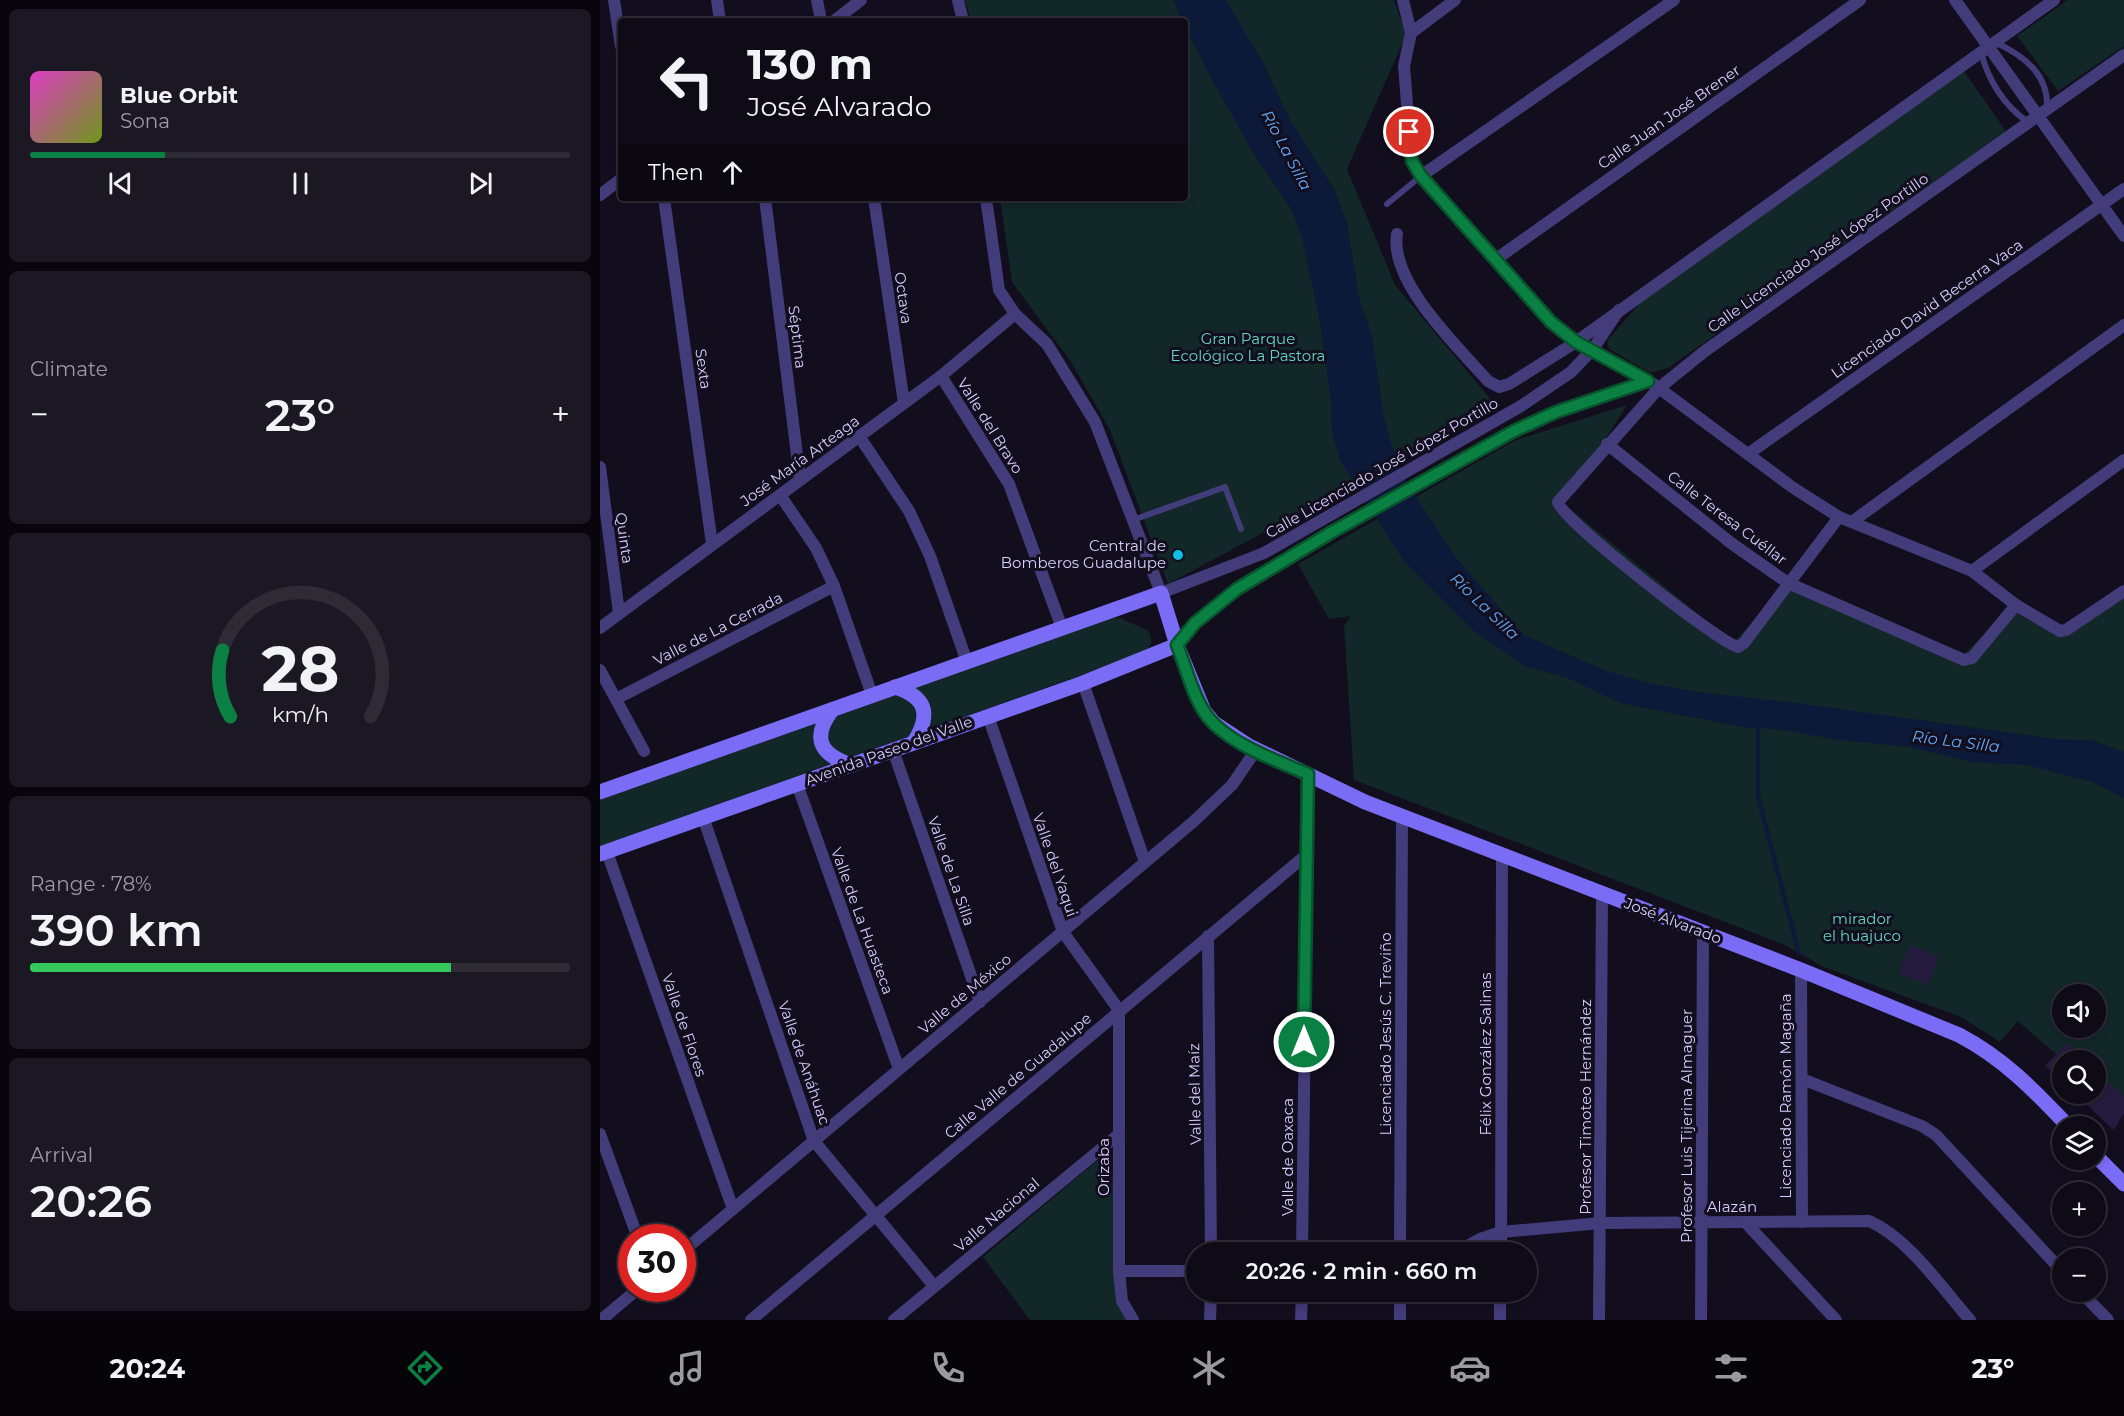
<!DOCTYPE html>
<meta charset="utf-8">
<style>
:root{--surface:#0e0a16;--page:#1c1823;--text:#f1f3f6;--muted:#9b9aa1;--line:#2e2b35;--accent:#0b8043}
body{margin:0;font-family:Montserrat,sans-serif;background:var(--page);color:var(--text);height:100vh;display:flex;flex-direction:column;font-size:22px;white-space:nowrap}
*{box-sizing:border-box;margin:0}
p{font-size:20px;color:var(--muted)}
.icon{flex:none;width:33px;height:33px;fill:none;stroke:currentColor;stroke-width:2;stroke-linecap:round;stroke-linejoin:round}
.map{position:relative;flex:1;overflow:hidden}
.details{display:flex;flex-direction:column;gap:9px;padding:9px;background:#08060c;width:600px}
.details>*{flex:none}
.hud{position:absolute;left:18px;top:18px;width:570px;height:183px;border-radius:6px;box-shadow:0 3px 9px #0003,0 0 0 2px var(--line);background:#0e0a16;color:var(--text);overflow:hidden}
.tools{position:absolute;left:1452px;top:984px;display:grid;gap:12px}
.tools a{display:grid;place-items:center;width:54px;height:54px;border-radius:50%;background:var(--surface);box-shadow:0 3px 9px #0003,0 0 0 2px var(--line);font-size:30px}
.speed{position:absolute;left:18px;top:1224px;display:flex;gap:12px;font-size:30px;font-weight:700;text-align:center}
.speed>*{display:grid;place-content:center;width:78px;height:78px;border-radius:50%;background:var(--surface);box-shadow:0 3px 9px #0003,0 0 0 2px var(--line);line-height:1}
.speed .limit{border:9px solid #d22;background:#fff;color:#111}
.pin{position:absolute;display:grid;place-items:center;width:51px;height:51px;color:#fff;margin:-26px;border:3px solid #fff;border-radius:50%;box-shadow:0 2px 6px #0007}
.me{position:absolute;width:66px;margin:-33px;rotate:0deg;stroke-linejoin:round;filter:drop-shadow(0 0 4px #0008)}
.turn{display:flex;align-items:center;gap:21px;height:126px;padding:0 30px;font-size:27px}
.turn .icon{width:78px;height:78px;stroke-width:2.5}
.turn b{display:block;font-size:42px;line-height:51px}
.then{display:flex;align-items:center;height:57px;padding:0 30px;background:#0003;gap:12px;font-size:22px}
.big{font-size:45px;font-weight:600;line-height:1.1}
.details .card{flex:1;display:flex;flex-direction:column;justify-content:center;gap:9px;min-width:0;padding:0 21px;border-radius:9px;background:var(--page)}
.details .dial{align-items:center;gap:0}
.dial svg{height:156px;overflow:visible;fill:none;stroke:var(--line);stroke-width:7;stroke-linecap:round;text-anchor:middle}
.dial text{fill:var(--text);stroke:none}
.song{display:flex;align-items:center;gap:18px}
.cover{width:72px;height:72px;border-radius:9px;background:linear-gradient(135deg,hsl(310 70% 55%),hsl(80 70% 35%))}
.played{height:6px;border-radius:3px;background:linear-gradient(90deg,var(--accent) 25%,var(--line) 25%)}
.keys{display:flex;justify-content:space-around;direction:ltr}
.heat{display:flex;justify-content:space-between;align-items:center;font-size:33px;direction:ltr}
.charge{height:9px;border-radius:4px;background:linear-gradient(90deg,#34c759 78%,var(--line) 0)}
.trip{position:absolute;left:586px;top:1242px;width:351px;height:60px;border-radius:30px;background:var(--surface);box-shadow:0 3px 9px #0003,0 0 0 2px var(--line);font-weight:600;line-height:60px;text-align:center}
.tab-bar{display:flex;height:96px;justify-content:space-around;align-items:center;background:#060409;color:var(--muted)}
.tab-bar .icon{width:42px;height:42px}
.tab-bar .current{color:var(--accent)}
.tab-bar b{font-size:27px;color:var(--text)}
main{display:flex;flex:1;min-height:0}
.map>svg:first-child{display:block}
</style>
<main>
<section class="details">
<div class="card">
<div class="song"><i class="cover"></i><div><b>Blue Orbit</b><p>Sona</p></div></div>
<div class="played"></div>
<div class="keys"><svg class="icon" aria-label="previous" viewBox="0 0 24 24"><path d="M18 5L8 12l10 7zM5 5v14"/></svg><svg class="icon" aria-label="pause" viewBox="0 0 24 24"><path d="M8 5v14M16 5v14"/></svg><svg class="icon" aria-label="next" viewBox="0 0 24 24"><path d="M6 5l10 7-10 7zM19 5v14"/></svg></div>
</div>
<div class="card"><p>Climate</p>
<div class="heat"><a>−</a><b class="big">23°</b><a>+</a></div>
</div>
<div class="card dial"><svg viewBox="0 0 100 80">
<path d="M14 69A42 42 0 1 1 86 69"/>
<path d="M14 69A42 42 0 0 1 10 35" stroke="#0b8043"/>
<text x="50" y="56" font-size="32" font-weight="700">28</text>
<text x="50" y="72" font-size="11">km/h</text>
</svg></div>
<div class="card"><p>Range · 78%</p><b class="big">390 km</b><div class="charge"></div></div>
<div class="card"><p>Arrival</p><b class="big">20:26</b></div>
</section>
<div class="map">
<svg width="1524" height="1320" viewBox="0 0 1524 1320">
<rect width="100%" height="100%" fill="#120e1e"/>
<g fill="#112728" fill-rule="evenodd">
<path d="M365,0H794L806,35L747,169L795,285L897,407L568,584L510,430L471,362L412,282L400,198H585V21H371Z"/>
<path d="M1468,0H1524V46L1458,91L1417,36Z"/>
<path d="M1363,70L1406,131L1068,368L1050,373L1009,349L1007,341L1039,304Z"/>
<path d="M1027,405L964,504L1133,643L1188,583L1360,658L1412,607L1463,630L1524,588V1115L1496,1089V1060H1463L1418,1021L1400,1042L1361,1017L1224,967L1185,945L754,780L744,626L751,616L729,619L698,564L916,440ZM1462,994H1496V1028H1462Z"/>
<path d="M512,618H521L548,631C554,640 552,647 543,653L0,846V800Z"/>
<path d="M504,1158L512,1166L518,1304L531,1320H430L383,1257L499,1159Z"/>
</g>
<path fill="#0c1939" d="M573,0H626L663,63L690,120L735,191L747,224L759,298L772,335L783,413L791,444L805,480L857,559L924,635L1006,671L1049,683L1097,692L1204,704L1456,739L1491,740L1524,752V798L1493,782L1427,765L1372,762L1309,747L1240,740L1176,729L1143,727L1020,703L968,678L926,667L873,630L803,560L741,462L732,433L731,402L720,322L702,237L692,210L654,154L605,67Z"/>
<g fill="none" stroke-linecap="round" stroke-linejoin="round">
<path stroke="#0c1939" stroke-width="4.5" d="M1158,722V796L1199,954"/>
</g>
<g fill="#251b3e">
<path d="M1310,945L1339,957L1327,985L1298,973Z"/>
<path d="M1467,1043L1486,1060H1462V1082L1445,1066Z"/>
<path d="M1496,1070L1524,1097V1113L1514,1130L1475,1094H1496Z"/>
</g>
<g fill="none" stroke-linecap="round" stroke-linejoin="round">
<g stroke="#433c7a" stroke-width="6">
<path d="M1395,42C1424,56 1449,74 1447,109"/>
<path d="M1381,52C1388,80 1404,106 1428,122"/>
<path d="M787,204L821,176"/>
<path d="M533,520L625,487L641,529"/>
</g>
<g stroke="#433c7a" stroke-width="12">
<path d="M14,0L21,46"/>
<path d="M117,0L120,21"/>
<path d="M217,0L221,21"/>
<path d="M358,0L363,21"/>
<path d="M803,0L811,33L804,66L811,154L815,168L940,311L976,342L1048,380L1192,487L1239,517L1372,571L1416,605L1460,631L1466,630L1524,591"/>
<path d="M1355,0L1524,236"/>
<path d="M234,21L261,0"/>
<path d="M811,33L855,0"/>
<path d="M821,176L1074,0"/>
<path d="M0,195L21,179"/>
<path d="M64,198L112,544"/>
<path d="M165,198L200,479"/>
<path d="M274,198L304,403"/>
<path d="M386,198L399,290L415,314L447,344L495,422L561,593L664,553L921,406L971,372L993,349L1019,310"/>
<path d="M797,234C789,282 858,347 888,381L899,387L909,384L976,342L1454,0"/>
<path d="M895,260L1260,0"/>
<path d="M341,376L409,484L462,628"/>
<path d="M259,436L309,511L330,556L367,662"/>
<path d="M1007,444L1131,543L1188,583L1364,660L1372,658L1416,605"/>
<path d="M1148,454L1524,189"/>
<path d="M0,467L19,613"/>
<path d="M180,495L216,548L234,586L272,695"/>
<path d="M1239,517L1144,643L1138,647C1119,643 960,518 958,502L1059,388L1105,351L1524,55"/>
<path d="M1253,521L1524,325"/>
<path d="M1372,571L1524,460"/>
<path d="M0,628L341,376L415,314"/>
<path d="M577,645L595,623L637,589L732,532L914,431L956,413L1048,380"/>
<path d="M0,670L44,751"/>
<path d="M483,683L545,862"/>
<path d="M16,699L234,586"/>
<path d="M388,716L463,932L519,1010V1271L522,1301L533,1320"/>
<path d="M293,750L380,1002"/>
<path d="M197,784L299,1069"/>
<path d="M103,817L214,1141L334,1286"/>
<path d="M7,852L133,1209"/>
<path d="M608,936L611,1252"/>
<path d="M1201,970L1202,1222"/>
<path d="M1202,1079L1322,1126L1336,1135L1462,1271"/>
<path d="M0,1134L38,1238"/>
<path d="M1145,1222L1236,1320"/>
<path d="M82,1252L593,822L632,785L656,750"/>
<path d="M702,1252L708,775"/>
<path d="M800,1252L802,816"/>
<path d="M857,1252L880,1239L901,1232L1001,1223L1269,1221C1308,1238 1342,1288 1370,1320"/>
<path d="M901,1252L902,855"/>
<path d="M519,1271H597"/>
<path d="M1481,1292L1508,1320"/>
<path d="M1,1320L39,1288"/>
<path d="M151,1320L705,856"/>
<path d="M294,1320L519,1134"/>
<path d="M610,1320L611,1292"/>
<path d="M701,1320L702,1292"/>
<path d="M800,1320V1292"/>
<path d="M900,1320V1292"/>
<path d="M999,1320L1002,894"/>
<path d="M1101,1320L1103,933"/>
</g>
<g stroke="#7a6cf5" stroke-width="15">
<path d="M295,687C327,697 331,715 314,742"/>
<path d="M232,710C211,738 220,755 252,765"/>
<path d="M0,792L561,593L577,645L604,711L614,723L649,746L765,802L1201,970L1359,1035C1403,1058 1435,1091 1468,1126"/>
<path d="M0,854L483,683L577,645"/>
<path d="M1496,1156L1524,1184"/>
</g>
</g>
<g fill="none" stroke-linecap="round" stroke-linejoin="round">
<g stroke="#07532c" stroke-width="15">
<path id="route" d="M704,1042L708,774C677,761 624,742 605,713C592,694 586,667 577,645L595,623L637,589L732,532L914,431L956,412L1048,381L976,342L951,322L821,176L812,161L809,132"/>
</g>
<use href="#route" stroke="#0b8043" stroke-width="10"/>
</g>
<circle fill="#0fc1e7" stroke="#120e1e" stroke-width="2" cx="578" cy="555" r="6"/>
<g text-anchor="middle" stroke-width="6" stroke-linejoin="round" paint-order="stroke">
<g font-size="15" fill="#d7cefc" stroke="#120e1e">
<text transform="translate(1069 117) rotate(-35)" y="5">Calle Juan José Brener</text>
<text transform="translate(1218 253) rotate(-35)" y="5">Calle Licenciado José López Portillo</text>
<text transform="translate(303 298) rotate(82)" y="5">Octava</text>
<text transform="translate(1327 309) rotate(-35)" y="5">Licenciado David Becerra Vaca</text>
<text transform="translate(197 337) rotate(83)" y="5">Séptima</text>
<text transform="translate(103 369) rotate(82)" y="5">Sexta</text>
<text transform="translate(390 426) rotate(58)" y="5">Valle del Bravo</text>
<text transform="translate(200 461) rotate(-36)" y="5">José María Arteaga</text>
<text transform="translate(782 468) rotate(-30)" y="5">Calle Licenciado José López Portillo</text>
<text transform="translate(1127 518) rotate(37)" y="5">Calle Teresa Cuéllar</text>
<text transform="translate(24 538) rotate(82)" y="5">Quinta</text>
<text transform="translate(118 629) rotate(-27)" y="5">Valle de La Cerrada</text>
<text transform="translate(289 751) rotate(-20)" y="5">Avenida Paseo del Valle</text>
<text transform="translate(455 865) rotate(71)" y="5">Valle del Yaqui</text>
<text transform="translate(351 871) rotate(71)" y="5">Valle de La Silla</text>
<text transform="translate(262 921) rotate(70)" y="5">Valle de La Huasteca</text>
<text transform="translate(1073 921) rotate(21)" y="5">José Alvarado</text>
<text transform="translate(365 994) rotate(-40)" y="5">Valle de México</text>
<text transform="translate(84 1025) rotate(71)" y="5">Valle de Flores</text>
<text transform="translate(786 1034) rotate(-90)" y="5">Licenciado Jesús C. Treviño</text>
<text transform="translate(886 1054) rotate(-90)" y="5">Félix González Salinas</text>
<text transform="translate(204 1063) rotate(71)" y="5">Valle de Anáhuac</text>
<text transform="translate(418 1076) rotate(-40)" y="5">Calle Valle de Guadalupe</text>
<text transform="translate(595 1094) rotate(-91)" y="5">Valle del Maíz</text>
<text transform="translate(1186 1096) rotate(-90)" y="5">Licenciado Ramón Magaña</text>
<text transform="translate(986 1107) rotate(-90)" y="5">Profesor Timoteo Hernández</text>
<text transform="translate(1087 1126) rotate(-90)" y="5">Profesor Luis Tijerina Almaguer</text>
<text transform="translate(688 1157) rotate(-90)" y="5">Valle de Oaxaca</text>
<text transform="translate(504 1167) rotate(-90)" y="5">Orizaba</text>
<text x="1132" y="1212">Alazán</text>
<text transform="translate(397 1215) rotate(-40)" y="5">Valle Nacional</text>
</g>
<g font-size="15" fill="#60d6c1" stroke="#120e1e">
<text x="648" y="344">Gran Parque<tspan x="648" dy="17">Ecológico La Pastora</tspan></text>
<text x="1262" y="924">mirador<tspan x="1262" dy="17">el huajuco</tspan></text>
</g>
<g font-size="15" fill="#d7cefc" stroke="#120e1e" text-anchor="end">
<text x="566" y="551">Central de<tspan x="566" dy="17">Bomberos Guadalupe</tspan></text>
</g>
<g font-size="16" font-style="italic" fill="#64a7f5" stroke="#120e1e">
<text transform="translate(687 150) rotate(62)" y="6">Río La Silla</text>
<text transform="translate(885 606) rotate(44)" y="6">Río La Silla</text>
<text transform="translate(1356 741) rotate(7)" y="6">Río La Silla</text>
</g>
</g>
</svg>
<div class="tools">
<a><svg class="icon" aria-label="sound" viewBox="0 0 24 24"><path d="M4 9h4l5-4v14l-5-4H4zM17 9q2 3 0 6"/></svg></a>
<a><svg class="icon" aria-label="search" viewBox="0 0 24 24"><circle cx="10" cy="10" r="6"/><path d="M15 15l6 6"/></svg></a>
<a><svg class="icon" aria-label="layers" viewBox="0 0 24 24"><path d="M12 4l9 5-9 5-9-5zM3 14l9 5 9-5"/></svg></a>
<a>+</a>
<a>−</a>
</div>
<div class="speed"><div class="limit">30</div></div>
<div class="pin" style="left:809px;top:132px;background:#d93025"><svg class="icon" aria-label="arrive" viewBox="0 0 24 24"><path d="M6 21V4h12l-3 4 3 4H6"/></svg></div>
<svg class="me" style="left:704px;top:1042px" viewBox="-20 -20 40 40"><circle r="17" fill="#0b8043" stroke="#fff" stroke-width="3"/><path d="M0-11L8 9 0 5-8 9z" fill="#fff"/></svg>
<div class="trip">20:26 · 2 min · 660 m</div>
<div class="hud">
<div class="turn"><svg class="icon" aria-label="left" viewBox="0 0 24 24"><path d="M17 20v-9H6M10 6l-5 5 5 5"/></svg><div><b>130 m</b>José Alvarado</div></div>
<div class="then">Then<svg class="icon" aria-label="ahead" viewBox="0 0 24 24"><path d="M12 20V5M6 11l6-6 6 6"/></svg></div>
</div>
</div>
</main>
<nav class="tab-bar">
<b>20:24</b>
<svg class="icon current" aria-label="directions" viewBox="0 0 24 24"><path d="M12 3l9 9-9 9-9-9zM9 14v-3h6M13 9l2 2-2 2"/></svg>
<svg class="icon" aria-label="music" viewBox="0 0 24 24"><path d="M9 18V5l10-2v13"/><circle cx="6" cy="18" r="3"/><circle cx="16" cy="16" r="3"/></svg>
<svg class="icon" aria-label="phone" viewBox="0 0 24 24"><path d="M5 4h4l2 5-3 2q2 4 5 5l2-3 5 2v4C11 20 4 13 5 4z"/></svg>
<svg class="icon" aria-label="climate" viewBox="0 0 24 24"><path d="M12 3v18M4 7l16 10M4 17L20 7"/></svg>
<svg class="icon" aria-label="car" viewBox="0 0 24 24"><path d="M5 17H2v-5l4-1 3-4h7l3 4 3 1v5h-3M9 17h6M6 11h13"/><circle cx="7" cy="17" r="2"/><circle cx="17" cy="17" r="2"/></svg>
<svg class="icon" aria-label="filters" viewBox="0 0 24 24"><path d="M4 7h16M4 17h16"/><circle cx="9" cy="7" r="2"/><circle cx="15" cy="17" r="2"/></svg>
<b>23°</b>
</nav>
